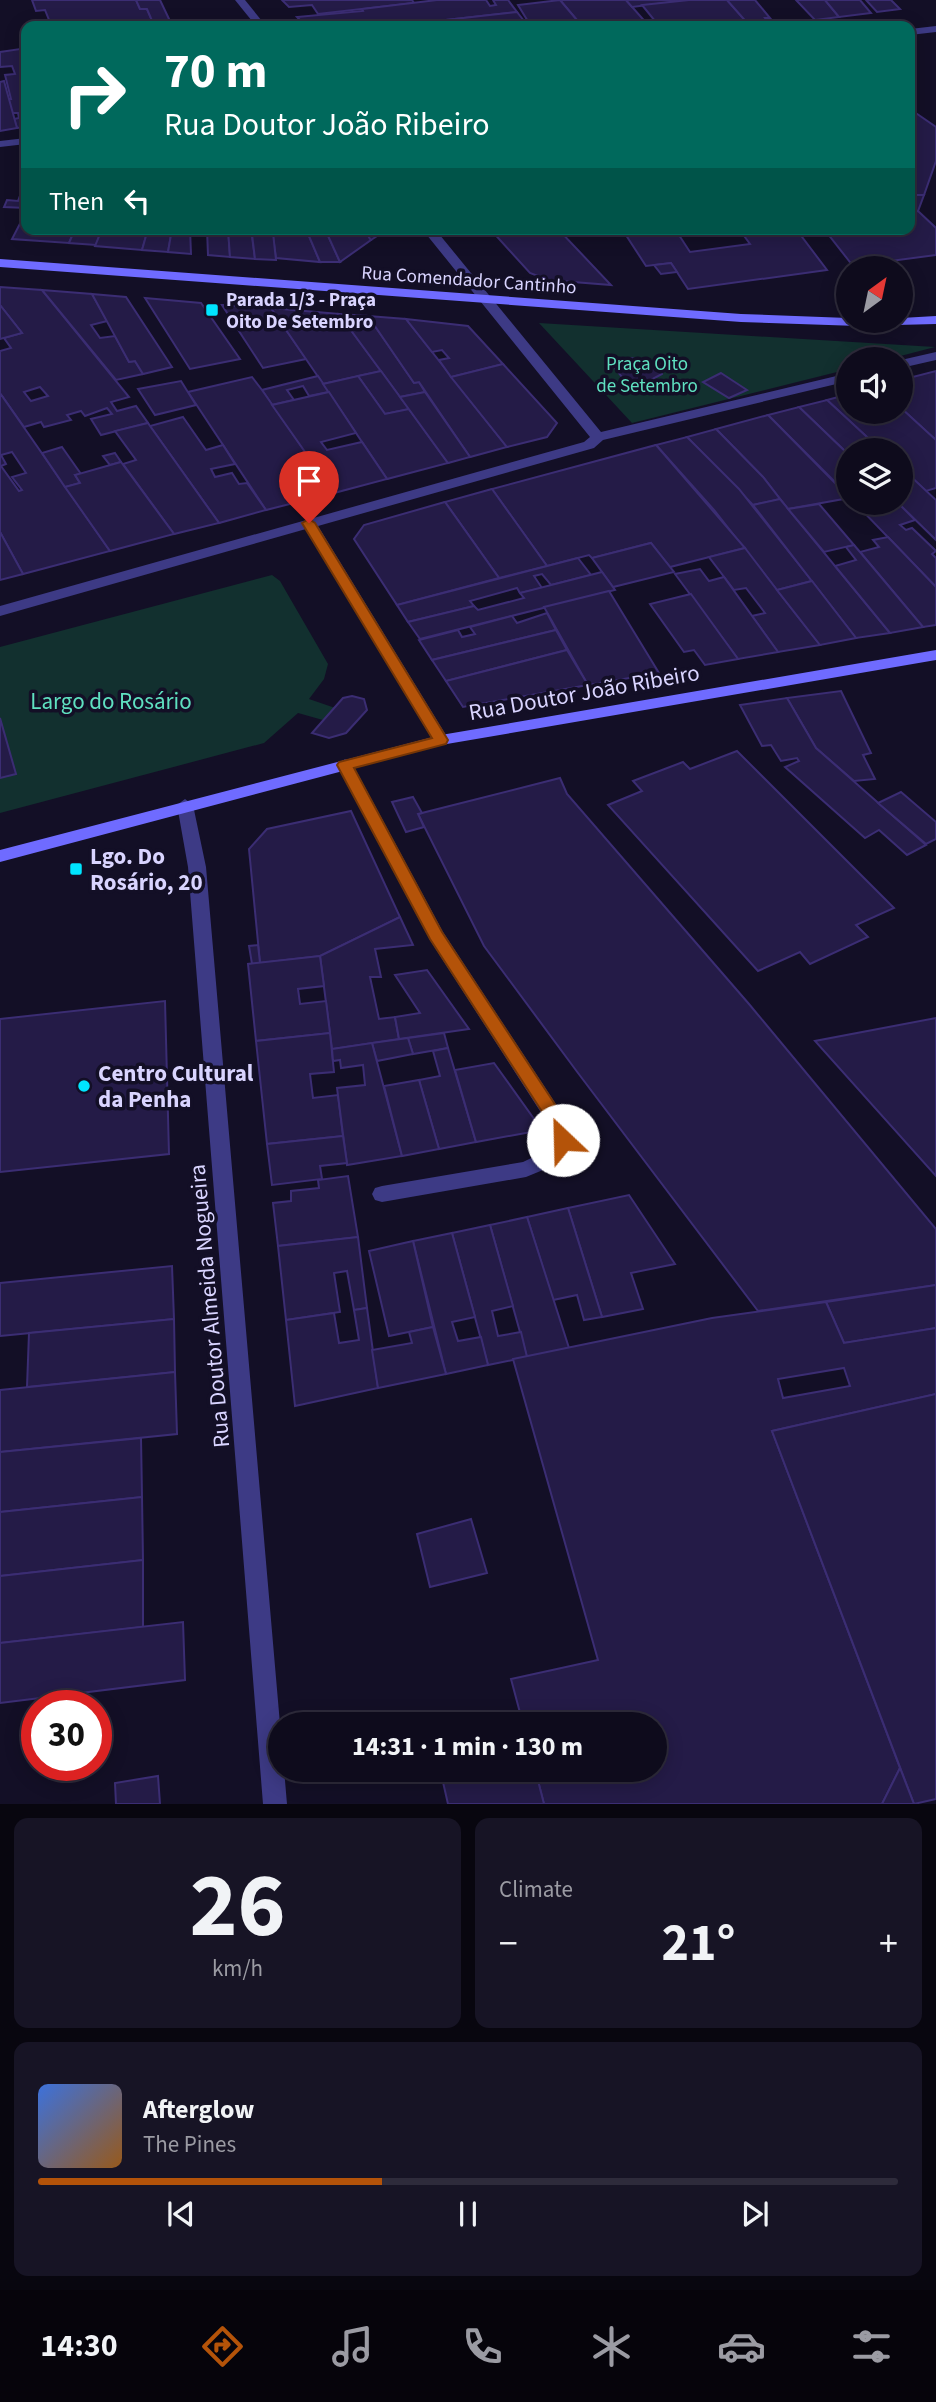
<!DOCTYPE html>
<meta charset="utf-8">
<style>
:root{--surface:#0e0b1c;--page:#171425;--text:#f1f3f6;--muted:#9b9ba3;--line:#2e2b3b;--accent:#b45309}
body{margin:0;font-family:"Source Sans 3",sans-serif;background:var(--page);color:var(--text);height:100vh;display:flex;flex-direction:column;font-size:26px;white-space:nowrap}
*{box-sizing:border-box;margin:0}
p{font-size:23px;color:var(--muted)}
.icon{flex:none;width:38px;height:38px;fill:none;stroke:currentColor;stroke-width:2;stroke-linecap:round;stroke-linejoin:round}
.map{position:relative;height:1804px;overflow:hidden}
.panel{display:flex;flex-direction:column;gap:14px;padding:14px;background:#08060f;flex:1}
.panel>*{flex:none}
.banner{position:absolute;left:21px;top:21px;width:894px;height:214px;border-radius:14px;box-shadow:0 4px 18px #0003,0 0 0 2px var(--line);background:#00695c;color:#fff;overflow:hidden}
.needle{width:46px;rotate:33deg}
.buttons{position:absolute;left:836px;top:256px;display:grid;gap:14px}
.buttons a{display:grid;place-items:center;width:77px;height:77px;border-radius:50%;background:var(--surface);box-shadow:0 4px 18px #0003,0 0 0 2px var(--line);font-size:35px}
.speed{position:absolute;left:21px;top:1690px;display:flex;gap:14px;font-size:35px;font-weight:700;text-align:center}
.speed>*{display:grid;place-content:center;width:91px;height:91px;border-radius:50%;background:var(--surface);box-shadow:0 4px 18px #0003,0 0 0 2px var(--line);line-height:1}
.speed .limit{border:10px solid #d22;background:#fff;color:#111}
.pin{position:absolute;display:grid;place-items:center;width:60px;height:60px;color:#fff;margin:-72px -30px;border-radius:50% 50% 50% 0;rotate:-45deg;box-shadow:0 0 7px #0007}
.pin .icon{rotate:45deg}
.me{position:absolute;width:77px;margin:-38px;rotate:336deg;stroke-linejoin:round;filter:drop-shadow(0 0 5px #0008)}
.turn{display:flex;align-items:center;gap:24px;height:147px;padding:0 28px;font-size:32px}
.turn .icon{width:91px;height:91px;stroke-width:2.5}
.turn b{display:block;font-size:49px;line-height:60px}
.then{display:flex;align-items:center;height:66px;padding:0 28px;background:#0003;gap:14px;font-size:26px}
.big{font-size:52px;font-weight:700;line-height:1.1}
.panel .widget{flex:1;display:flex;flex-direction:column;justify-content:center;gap:10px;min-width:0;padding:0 24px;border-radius:14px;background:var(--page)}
.panel .dial{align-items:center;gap:0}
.dial b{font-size:91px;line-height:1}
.song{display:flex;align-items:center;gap:21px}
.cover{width:84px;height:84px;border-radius:10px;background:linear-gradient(135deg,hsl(220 70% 55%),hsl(30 70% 35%))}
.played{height:7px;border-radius:4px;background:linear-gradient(90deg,var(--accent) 40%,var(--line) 40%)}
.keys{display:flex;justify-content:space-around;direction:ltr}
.heat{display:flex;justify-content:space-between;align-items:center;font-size:38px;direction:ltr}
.panel .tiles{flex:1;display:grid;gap:14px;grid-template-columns:1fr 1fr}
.widget:last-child{grid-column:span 2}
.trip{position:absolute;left:268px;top:1712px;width:399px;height:70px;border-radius:35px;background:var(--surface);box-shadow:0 4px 18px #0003,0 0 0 2px var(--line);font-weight:700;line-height:70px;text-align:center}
.dock{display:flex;height:112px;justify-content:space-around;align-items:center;background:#06040b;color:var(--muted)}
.dock .icon{width:49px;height:49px}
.dock .active{color:var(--accent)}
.dock b{font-size:32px;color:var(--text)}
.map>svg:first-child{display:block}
</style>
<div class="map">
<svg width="936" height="1804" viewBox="0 0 936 1804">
<rect width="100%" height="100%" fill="#130f26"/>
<g fill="#12302f">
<path d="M539,323L935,347L889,359H849V369L632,423Z"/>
<path d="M272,575L280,581L328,664L324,679L309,699L341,710L330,722L298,713L264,743L0,813V647Z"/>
</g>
<g fill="#241b47" stroke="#3b2d73" stroke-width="2" fill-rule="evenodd">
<path d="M32,0H136L140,9H147L153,23L127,26L119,24L41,26L39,21L49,20L45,10L36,11Z"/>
<path d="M136,0H160L170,21L153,23L147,9H140Z"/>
<path d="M282,0H412L414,3L318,14L312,5L289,7Z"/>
<path d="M437,0H486L490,6L496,5L493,0H508L517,12L392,26L386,24L306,26L297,17L363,11L362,9Z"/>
<path d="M560,0H626L649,26H582Z"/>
<path d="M560,0L582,26H537L535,23H529L518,5Z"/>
<path d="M626,0H689L632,7Z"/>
<path d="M689,0H727L750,26H659L642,5Z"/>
<path d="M727,0H755L770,18H765L770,25L750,26Z"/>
<path d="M796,0H825L839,17L815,20Z"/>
<path d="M825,0H860L871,13L839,17Z"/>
<path d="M866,0H891L900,9L877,12Z"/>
<path d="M517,12L528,26H458L454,19Z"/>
<path d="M454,19L458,25L392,26Z"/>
<path d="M20,49L26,72V127L17,128L14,119L19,118L18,113H12L8,99H11L5,75L15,74L12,66L0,67V52Z"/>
<path d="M4,81L17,128L0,131V82Z"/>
<path d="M910,109L936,127V161L924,195H910Z"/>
<path d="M21,193H26V208L4,207L7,200L18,201Z"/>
<path d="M910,195H924L918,211L910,212Z"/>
<path d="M918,211L936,228V255L853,266L824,229H910V212Z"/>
<path d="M26,212V229H75L69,243L12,239Z"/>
<path d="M75,229H102L96,245L69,243Z"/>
<path d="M102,229H148L142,250L95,246Z"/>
<path d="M148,229H172L168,252L142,250Z"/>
<path d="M172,229H190L191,254L168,252Z"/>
<path d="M207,229H228L230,257L208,255Z"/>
<path d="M228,229H251L255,259L230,257Z"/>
<path d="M272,229H306L320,262L276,258Z"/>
<path d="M306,229H325L340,262H320Z"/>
<path d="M325,229H363L371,240L340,262Z"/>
<path d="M363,229H388L371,240Z"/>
<path d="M490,229H558L611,285L548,280L530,273Z"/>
<path d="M622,229H675L690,252L750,244L739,229H796L827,270L688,289L671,263L646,266Z"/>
<path d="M273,233L276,260L255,259L252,234Z"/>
<path d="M671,263L677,272L661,274L654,265Z"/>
<path d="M0,287L42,290L129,397L111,402L117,411L136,406L148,423L101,435L91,419L112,414L107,408L85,416L81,411L67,415L71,420L44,427L41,422L24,427L0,393V351L11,348L4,338L22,333L0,305ZM40,387L48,396L31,401L24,392Z"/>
<path d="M42,290L92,294L107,321L91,325L100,338L115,336L129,362L135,361L143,374L116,380Z"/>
<path d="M92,294L126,297L172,367L143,374L135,361L129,362Z"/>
<path d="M145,298L201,303L240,359L190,369Z"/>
<path d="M0,305L22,333L0,339Z"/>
<path d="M222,305L271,308L306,359L263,368Z"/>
<path d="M271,308L339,314L381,371L323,384Z"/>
<path d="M339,314L368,316L414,383L419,382L425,392L400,397Z"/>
<path d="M368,316L406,319L507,447L470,457L419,382L414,383Z"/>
<path d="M406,319L468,326L503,364L451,377L439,360L449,358L442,350L432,352Z"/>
<path d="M630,358L654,362L660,367L662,374L636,388L630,387L614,367L620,362Z"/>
<path d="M503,364L557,423L547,437L507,447L451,377Z"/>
<path d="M381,371L400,397L409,409L385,414L358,376Z"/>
<path d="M936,371V440L901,408V380Z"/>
<path d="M721,373L747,390L729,398L703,382Z"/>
<path d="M318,376L329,392L309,396L303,386L287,390L294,400L272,405L262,390Z"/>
<path d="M358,376L385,414L409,409L448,463L387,479L323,384Z"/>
<path d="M252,377L262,390L334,493L266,510L188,392Z"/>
<path d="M181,381L196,405L155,415L138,389Z"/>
<path d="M329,392L356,433L321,442L327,450L362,442L387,479L334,493L272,405Z"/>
<path d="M425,392L470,457L448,463L400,397Z"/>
<path d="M849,394V411H901V408L936,440V488L926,491L901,468V450H881L827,400Z"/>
<path d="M0,396H2L110,551L23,574L0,532ZM12,452L26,473L12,477L22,490L19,491L1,466L6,464L1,455Z"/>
<path d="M827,400L881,450H849V455L799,407Z"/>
<path d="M799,407L849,455V479L836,483L768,415Z"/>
<path d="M768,415L836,484L849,498L788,509L763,477L716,429Z"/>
<path d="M183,417L206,450L223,445L235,464L211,469L215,477L232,473L239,484L247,483L266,510L219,523L150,426Z"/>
<path d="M148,423L150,426L219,523L174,534L123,464L136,460L115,431Z"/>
<path d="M716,429L763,477L780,499L753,505L687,437Z"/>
<path d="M687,437L739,489L812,581L777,590L714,510L656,445Z"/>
<path d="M656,445L745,548L670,567L651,543L592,558L589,555L547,566L492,489Z"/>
<path d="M62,447L81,474L75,475L80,483L65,487L42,453Z"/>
<path d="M115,453L121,462L110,465L103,456Z"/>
<path d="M121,462L174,534L110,551L65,487L80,483L75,475Z"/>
<path d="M906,472L936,500V540L897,502H901V474Z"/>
<path d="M492,489L547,566L499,578L445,502Z"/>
<path d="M780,499L890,633L856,638L753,505Z"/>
<path d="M445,502L499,578L397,605L354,539L364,525Z"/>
<path d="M854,502H897L915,520L900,525L906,530L912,528L936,551L932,554L936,558V587Z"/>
<path d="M819,504L854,545L824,552L788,509Z"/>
<path d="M0,532L23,574L0,580Z"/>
<path d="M888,537L936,587V625L923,627L860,552L879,547L873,540Z"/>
<path d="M651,543L674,572L613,587L592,558Z"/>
<path d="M854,545L860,552L923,627L890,633L835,566L856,560L846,547Z"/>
<path d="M745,548L777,590L820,645L778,652L752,616L765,613L746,588L734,590L709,557Z"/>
<path d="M578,558L591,575L551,585L542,574L534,576L542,588L520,593L517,588L470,601L474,606L408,622L397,605Z"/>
<path d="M700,569L709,581L724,577L778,652L738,659L675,574Z"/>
<path d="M602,572L615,590L420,639L408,622L474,606L478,610L524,598L520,593Z"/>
<path d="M812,581L856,638L820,645L777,590Z"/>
<path d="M609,591L659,673L588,685L544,607Z"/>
<path d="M691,594L738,659L705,665L694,650L684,652L650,604Z"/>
<path d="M547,613L556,630L432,660L419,640L458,630L462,637L475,634L470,627L512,616L517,623Z"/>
<path d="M556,630L567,650L446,681L432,660Z"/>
<path d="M567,650L588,685L463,707L446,681Z"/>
<path d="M841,691L871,753L863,755L875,779L854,781L816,748L787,698Z"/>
<path d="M352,696L364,699L367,710L346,733L329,738L312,733L343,698Z"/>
<path d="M787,698L816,748L926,845L907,855L879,830L865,838L785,767L799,761L797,758L781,761L771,745L762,746L740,705Z"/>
<path d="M0,718L16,774L0,778Z"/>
<path d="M737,751L894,908L856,925L868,937L810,964L800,952L758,971L608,805L642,791L633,781L683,762L690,769Z"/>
<path d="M560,778L567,794L749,1004L936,1229V1285L758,1311L578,1073L484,946L418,814Z"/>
<path d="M901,792L936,822V839L926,844L878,803Z"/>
<path d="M413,797L422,813L418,814L424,827L406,832L392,802Z"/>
<path d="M351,811L400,917L320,956L260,963L249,849L267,829Z"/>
<path d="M400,917L413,945L375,949L381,977H370L379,1019L395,1017L399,1039L332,1049L320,956Z"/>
<path d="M258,945L260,963L252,964L249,946Z"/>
<path d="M320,956L324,986L298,989L300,1004L326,1001L330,1033L256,1041L248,964Z"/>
<path d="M427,970L469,1029L399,1039L395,1017L420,1013L395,975Z"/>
<path d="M165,1001L169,1154L0,1172V1019Z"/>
<path d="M936,1018V1176L815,1041Z"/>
<path d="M330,1033L334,1072L310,1074L313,1098L338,1095L343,1136L267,1144L256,1041Z"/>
<path d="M444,1033L448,1048L413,1054L408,1038Z"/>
<path d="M408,1038L413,1054L377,1061L372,1043Z"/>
<path d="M372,1043L402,1156L347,1165L337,1088L365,1085L363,1065L341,1068L340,1060L333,1061L332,1049Z"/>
<path d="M448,1048L476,1142L439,1149L419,1080L440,1076L433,1051Z"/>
<path d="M494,1063L542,1130L476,1142L455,1070Z"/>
<path d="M419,1080L439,1149L402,1156L384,1086Z"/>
<path d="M343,1136L347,1163L320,1166L322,1179L272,1185L267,1144Z"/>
<path d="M348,1176L358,1237L278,1246L273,1203L291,1201V1191L319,1188L318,1180Z"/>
<path d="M629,1195L675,1264L631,1273L643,1309L602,1317L568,1208Z"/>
<path d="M568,1208L602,1317L584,1320L577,1295L553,1300L527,1217Z"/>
<path d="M527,1217L569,1348L527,1357L490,1225Z"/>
<path d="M490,1225L513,1306L492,1311L498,1336L521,1332L527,1357L488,1365L452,1233Z"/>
<path d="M452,1233L475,1317L452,1322L458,1341L481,1337L488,1365L446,1374L413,1241Z"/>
<path d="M358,1237L367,1308L354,1310L347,1271L334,1273L340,1312L286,1320L278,1246Z"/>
<path d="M413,1241L433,1327L389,1336L369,1251Z"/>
<path d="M172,1266L174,1319L0,1336V1283Z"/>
<path d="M936,1285V1328L844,1343L826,1302Z"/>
<path d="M826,1302L844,1343L936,1328V1394L772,1431L900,1768L882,1804H544L535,1769H654V1724H523L511,1679L598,1660L513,1359L712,1318ZM844,1368L850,1386L783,1398L778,1379Z"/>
<path d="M367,1308L378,1388L295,1406L286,1320L334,1313L339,1343L359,1340L354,1310Z"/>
<path d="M174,1319L175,1372L27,1387L29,1333Z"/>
<path d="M433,1327L446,1374L378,1388L372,1350L412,1343L409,1332Z"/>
<path d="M175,1372L177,1434L0,1452V1390Z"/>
<path d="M936,1394V1799L914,1804L772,1431Z"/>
<path d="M141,1438L142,1497L0,1512V1452Z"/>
<path d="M142,1497L143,1560L0,1576V1512Z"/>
<path d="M471,1519L487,1573L430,1587L417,1534Z"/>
<path d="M143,1560V1627L0,1643V1576Z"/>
<path d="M183,1622L185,1680L0,1703V1643Z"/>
<path d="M900,1768L914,1804H882Z"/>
<path d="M440,1769H535L544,1804H448Z"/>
<path d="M158,1776L160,1804H116L115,1783Z"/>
</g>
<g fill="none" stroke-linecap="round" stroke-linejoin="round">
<g fill="#3d3a85" fill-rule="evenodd">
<path d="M235,0H245L266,26H256Z"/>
<path d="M936,26V32L910,35V29Z"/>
<path d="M26,138V144L0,147V141Z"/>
<path d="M422,229H435L601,432L849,373V381L603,440L594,448L318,526L449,740L447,744H435L306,529L0,616V606L584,442L590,437Z"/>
<path d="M936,352V360L901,368V360Z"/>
<path d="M345,759L353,765L443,932L565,1118L573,1141L560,1163L526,1177L382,1202L375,1200L372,1194L375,1188L382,1186L523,1162L546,1151L553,1140L549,1125L430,940L337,765Z"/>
<path d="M185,799L193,805L206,867L280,1724V1769H284L287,1804H263L188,867L177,805Z"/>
</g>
<g fill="#6f6bff" fill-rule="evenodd">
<path d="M0,259L741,314L901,320V318L936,316V324L858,326L741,322L0,267Z"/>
<path d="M936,650V660L441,745L0,862V850L441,735Z"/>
</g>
</g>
<path fill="#b45309" stroke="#753606" stroke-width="2" d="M309,519L315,523L448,740L446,744L354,768L442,932L564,1118L572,1140L569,1145H557L550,1124L430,939L337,765L339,762L432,738L302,523Z"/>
<g fill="#00e5ff" stroke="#130f26" stroke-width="2.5">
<rect x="205" y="303" width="14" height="14" rx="3.5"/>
<rect x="69" y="862" width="14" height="14" rx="3.5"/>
<circle cx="84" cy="1086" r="7"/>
</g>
<g text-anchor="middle" stroke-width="7" stroke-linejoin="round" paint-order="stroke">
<g font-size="19" fill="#d9d4ff" stroke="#130f26">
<text transform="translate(469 279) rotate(4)" y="7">Rua Comendador Cantinho</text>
</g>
<g font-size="19" font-weight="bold" fill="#d9d4ff" stroke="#130f26" text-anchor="start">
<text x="226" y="306">Parada 1/3 - Praça<tspan x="226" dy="22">Oito De Setembro</tspan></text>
</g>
<g font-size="19" fill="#5fe0c0" stroke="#130f26">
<text x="647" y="370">Praça Oito<tspan x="647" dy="22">de Setembro</tspan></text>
</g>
<g font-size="23" fill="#d9d4ff" stroke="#130f26">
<text transform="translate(584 692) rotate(-10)" y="8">Rua Doutor João Ribeiro</text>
<text transform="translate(209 1306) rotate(-95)" y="8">Rua Doutor Almeida Nogueira</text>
</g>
<g font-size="23" fill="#5fe0c0" stroke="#130f26">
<text x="111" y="709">Largo do Rosário</text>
</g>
<g font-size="23" font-weight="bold" fill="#d9d4ff" stroke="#130f26" text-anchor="start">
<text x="90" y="864">Lgo. Do<tspan x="90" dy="26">Rosário, 20</tspan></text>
<text x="98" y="1081">Centro Cultural<tspan x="98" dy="26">da Penha</tspan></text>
</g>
</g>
</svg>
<div class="buttons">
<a><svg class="needle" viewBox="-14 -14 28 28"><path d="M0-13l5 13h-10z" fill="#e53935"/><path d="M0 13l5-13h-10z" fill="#9b9ba3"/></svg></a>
<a><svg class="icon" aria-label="sound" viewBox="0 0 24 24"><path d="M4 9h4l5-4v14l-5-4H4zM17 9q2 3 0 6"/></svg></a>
<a><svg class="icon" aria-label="layers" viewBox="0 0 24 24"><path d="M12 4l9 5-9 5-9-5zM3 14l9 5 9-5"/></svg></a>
</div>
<div class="speed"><div class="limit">30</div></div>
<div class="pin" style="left:309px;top:523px;background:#d93025"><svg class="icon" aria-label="arrive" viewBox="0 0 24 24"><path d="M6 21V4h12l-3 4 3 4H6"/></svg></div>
<svg class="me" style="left:563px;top:1140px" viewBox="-20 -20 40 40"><circle r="19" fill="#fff"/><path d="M0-13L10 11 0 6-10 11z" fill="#b45309"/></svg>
<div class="trip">14:31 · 1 min · 130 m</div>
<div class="banner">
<div class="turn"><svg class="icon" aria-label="right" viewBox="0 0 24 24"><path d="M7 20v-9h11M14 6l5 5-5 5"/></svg><div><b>70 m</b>Rua Doutor João Ribeiro</div></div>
<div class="then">Then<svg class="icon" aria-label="left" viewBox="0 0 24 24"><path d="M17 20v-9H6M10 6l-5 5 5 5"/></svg></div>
</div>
</div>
<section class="panel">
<div class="tiles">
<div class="widget dial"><b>26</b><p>km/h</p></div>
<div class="widget"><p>Climate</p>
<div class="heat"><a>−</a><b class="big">21°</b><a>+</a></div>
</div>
<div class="widget">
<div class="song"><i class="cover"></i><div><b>Afterglow</b><p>The Pines</p></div></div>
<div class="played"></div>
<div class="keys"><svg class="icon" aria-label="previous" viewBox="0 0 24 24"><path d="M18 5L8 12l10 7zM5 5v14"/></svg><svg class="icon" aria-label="pause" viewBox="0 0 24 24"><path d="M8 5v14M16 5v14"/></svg><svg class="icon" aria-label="next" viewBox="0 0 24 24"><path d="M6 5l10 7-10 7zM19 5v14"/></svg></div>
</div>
</div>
</section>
<nav class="dock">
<b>14:30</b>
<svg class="icon active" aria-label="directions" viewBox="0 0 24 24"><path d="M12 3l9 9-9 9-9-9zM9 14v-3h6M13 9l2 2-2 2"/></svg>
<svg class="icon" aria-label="music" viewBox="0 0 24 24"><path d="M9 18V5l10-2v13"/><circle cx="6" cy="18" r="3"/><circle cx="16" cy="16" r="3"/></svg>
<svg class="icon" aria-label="phone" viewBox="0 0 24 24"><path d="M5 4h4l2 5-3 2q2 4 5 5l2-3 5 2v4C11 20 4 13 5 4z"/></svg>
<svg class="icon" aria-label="climate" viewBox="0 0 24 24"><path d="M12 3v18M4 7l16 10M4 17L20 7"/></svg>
<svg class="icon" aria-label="car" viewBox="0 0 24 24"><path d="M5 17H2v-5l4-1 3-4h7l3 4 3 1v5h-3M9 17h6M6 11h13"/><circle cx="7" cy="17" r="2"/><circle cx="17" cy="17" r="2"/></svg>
<svg class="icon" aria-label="filters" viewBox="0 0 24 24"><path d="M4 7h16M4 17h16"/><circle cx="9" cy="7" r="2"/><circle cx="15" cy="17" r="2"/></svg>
</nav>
